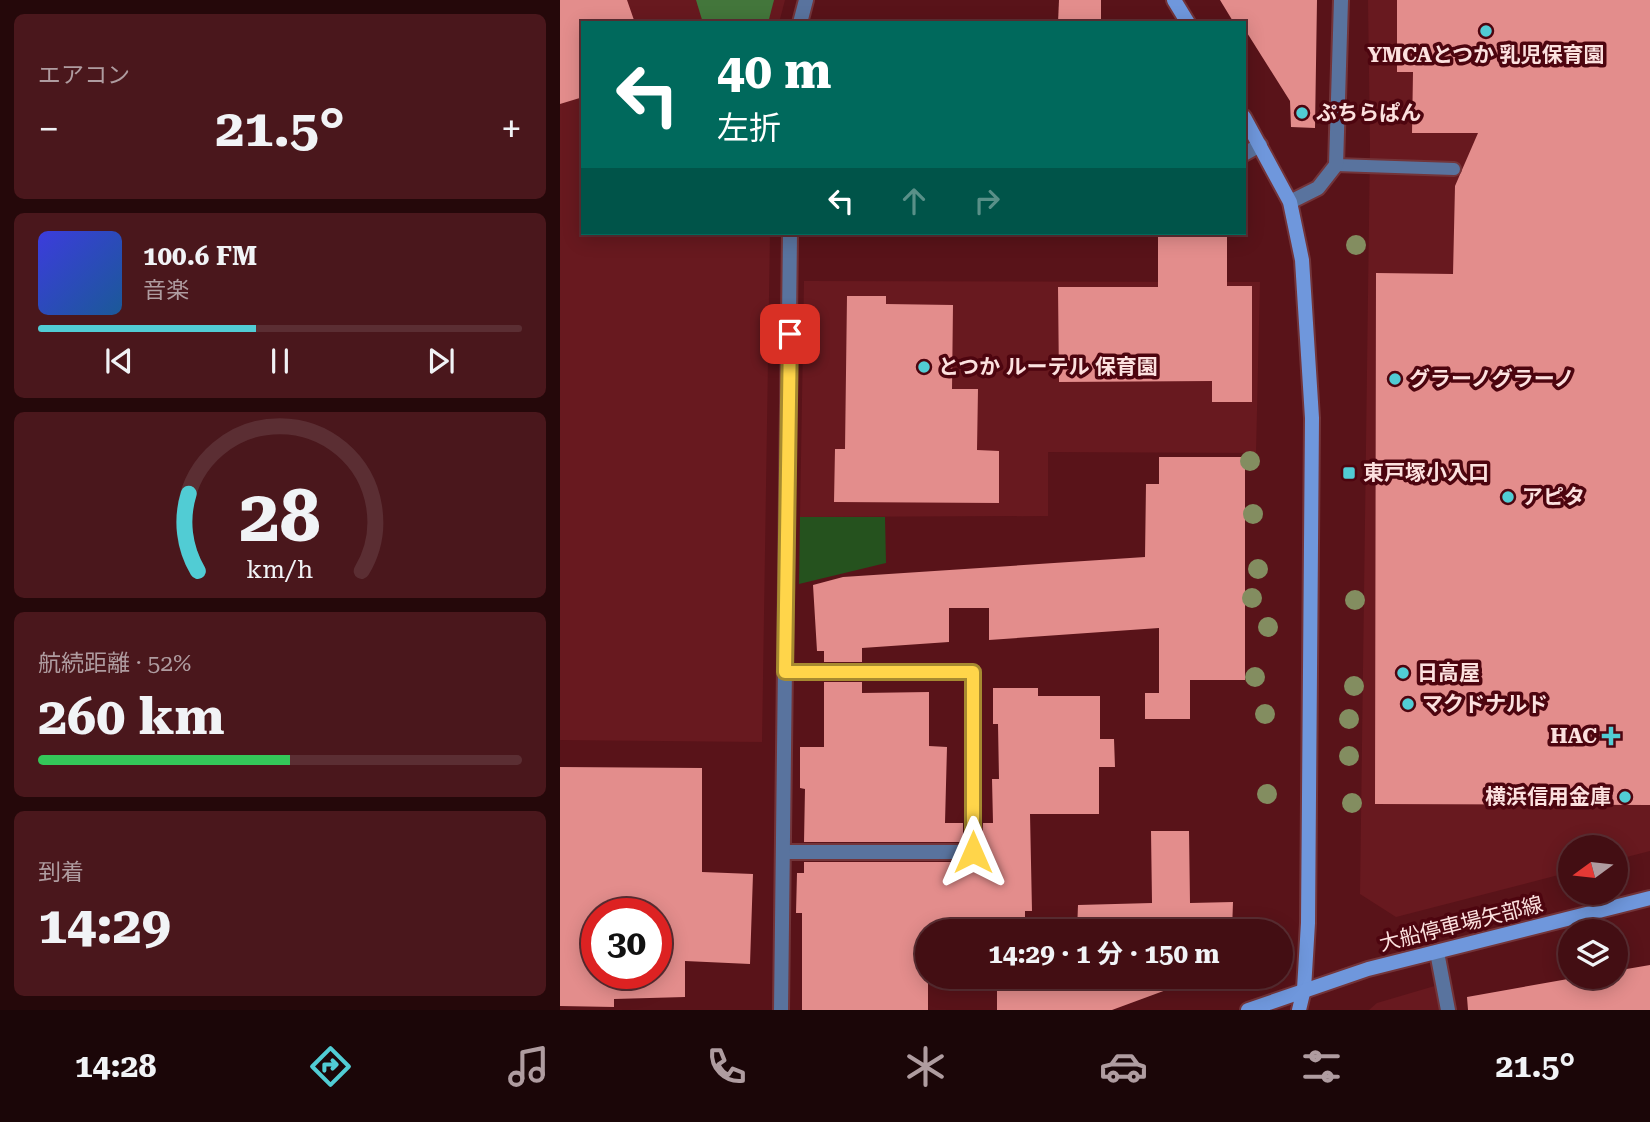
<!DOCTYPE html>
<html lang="ja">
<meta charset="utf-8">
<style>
:root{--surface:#430e13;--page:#4a171c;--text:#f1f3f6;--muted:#af9ca0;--line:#5b2e33;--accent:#51ccd4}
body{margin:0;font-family:"Roboto Serif","Noto Sans JP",serif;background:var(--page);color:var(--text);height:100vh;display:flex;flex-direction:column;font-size:26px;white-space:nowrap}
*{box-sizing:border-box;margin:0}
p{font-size:23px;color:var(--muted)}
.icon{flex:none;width:38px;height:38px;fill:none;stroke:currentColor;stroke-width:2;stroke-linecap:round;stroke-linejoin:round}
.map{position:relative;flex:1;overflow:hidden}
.sheet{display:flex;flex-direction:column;gap:14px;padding:14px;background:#25080a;width:560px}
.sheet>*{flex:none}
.top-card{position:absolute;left:21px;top:21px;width:665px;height:214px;border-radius:0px;box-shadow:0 4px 18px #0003,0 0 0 2px var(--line);background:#00695c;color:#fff;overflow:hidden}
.needle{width:46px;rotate:255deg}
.buttons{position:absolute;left:998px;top:835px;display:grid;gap:14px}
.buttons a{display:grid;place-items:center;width:70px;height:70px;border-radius:50%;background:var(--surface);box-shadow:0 4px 18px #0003,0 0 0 2px var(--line);font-size:35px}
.speed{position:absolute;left:21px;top:898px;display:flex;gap:14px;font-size:35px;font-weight:700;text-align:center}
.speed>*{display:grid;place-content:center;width:91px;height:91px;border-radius:50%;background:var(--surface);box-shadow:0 4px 18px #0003,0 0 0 2px var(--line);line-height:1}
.speed .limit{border:10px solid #d22;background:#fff;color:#111}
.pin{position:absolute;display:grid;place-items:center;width:60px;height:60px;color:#fff;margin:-30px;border-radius:14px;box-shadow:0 4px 10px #0006}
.me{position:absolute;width:77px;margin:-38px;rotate:0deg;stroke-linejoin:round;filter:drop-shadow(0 0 5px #0008)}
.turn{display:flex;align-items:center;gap:24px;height:147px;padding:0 21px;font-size:32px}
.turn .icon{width:91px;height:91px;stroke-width:2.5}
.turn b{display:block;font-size:49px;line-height:60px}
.lanes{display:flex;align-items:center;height:66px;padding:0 21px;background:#0003;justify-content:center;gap:35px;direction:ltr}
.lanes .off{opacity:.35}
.big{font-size:52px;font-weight:700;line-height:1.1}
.sheet .tile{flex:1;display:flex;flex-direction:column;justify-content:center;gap:10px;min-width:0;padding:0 24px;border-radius:10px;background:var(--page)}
.sheet .dial{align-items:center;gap:0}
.dial svg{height:182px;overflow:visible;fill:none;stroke:var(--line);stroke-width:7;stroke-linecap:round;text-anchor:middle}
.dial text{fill:var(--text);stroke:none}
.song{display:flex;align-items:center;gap:21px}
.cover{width:84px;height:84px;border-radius:10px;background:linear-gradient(135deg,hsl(240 70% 55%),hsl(210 70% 35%))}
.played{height:7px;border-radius:4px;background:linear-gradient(90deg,var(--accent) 45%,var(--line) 45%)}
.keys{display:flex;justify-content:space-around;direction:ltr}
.heat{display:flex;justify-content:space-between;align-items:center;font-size:38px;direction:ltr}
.charge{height:10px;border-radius:5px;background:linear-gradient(90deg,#34c759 52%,var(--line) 0)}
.trip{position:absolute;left:355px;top:919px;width:378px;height:70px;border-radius:35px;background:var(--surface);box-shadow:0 4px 18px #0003,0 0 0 2px var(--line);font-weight:700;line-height:70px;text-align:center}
.dock{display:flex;height:112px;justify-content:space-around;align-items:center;background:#1b0608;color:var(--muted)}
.dock .icon{width:49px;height:49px}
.dock .selected{color:var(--accent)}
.dock b{font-size:32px;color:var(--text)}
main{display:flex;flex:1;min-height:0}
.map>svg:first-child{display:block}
</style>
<main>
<section class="sheet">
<div class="tile"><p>エアコン</p>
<div class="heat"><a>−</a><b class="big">21.5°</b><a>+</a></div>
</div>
<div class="tile">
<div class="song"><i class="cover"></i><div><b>100.6 FM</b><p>音楽</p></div></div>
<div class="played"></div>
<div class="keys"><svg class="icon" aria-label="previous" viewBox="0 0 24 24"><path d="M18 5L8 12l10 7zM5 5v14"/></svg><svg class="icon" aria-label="pause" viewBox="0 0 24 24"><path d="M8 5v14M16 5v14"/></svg><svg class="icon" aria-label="next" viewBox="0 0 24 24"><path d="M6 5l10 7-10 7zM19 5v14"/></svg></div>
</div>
<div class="tile dial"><svg viewBox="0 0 100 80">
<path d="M14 69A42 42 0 1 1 86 69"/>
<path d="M14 69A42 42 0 0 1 10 35" stroke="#51ccd4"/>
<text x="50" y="56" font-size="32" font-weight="700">28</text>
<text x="50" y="72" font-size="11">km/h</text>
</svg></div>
<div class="tile"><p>航続距離 · 52%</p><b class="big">260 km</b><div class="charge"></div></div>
<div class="tile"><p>到着</p><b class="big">14:29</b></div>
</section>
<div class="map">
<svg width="1090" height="1010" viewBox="0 0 1090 1010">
<rect width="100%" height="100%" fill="#591319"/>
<g fill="#68191f">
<path d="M0,0H225L219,23H23V233H210L202,742L0,740Z"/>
<path d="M808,0H1090V851L1055,860V847H1010V872L836,917L800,894L810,146Z"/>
<path d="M244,281L700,282L696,453L488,452V516L240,517Z"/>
<path d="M878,985L883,1010H809L817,1003Z"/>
</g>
<path fill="#25521e" d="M240,517H325L326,563L239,584Z"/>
<path fill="#43763b" d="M136,0H214L208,23H143Z"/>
<g fill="#e38d8c" fill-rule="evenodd">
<path d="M0,0H67L75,23H23V97L0,104Z"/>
<path d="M499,0H541V23H498Z"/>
<path d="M660,0H757L755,128L731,127L730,101L684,28V23H674Z"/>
<path d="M837,0H1090V805L815,804L816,273L893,274L895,186L918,133H852L853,72H837Z"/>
<path d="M598,233H667V286H692V402H652V381L499,382L498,287H598Z"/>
<path d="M287,296H326V304L393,305L392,389H418L417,450L439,451V503L274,502L275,449H285Z"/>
<path d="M599,457H685V680H630V719H585V693H599V628L429,640V608H389V642L302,648V662H264V651H257L253,585L283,577L585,557L586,484H599Z"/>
<path d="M264,682H302V693L369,692V746L387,747L385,823H403V842H244L245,789L240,788V747H264Z"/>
<path d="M433,688H478V696H540V739H554L555,767H539V814H470L472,911H465V931H368V1010H242V913H236L237,873H244V862H413L421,857L423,823H433L432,779H439L438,724H433Z"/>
<path d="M0,767L142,768V872L193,874L190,964L125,961V997L54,999V1007L0,1006ZM37,914H96V973H37Z"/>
<path d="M591,831H629L630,903L673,902L672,931H517L518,905L592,903Z"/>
<path d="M1090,965V1010H908L907,997L1025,976H1055V971Z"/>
<path d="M517,976H635L636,979L552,1010H437V983L517,984Z"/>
</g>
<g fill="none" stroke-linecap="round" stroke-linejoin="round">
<g stroke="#733439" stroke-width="16">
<path id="lane" d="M776,165L894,169"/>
</g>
<g stroke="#733439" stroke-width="18">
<g id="street">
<path d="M240,23L246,0"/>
<path d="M684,154L700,145"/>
<path d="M730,202L758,188L776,165L781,0"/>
<path d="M223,852H413V672H225"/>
<path d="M877,952L888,1010"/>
<path d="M221,1010L230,233"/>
</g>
</g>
<g stroke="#733439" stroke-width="18">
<g id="secondary">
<path d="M614,0L628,23"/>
<path d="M684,117L730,202L742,260L752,418L748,923L744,989L739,1010"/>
<path d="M688,1010L808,969L1090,898"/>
</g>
</g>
<use href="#lane" stroke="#59739e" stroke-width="12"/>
<use href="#street" stroke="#59739e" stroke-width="14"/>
<use href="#secondary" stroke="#6f97dc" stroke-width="14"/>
</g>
<g fill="#838d60">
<circle cx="796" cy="245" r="10"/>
<circle cx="690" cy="461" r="10"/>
<circle cx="693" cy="514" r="10"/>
<circle cx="698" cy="569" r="10"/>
<circle cx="692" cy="598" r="10"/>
<circle cx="795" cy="600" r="10"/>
<circle cx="708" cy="627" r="10"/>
<circle cx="695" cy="677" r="10"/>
<circle cx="794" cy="686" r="10"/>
<circle cx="705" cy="714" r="10"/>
<circle cx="789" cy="719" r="10"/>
<circle cx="789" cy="756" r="10"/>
<circle cx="707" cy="794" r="10"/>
<circle cx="792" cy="803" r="10"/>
</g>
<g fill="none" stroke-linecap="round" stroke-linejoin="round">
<g stroke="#a68a30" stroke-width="18">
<path id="route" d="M230,334L225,672H413V852"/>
</g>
<use href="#route" stroke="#ffd54a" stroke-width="12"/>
</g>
<g fill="#51ccd4" stroke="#4d050f" stroke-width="2.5">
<circle cx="926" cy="31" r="7"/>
<circle cx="742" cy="113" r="7"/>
<circle cx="364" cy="367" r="7"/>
<circle cx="835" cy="379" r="7"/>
<rect x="782" y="466" width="14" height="14" rx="3.5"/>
<circle cx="948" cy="497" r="7"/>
<circle cx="843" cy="673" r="7"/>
<circle cx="848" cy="704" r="7"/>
<path d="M1047.5 725.5h7v7h7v7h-7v7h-7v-7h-7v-7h7z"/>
<circle cx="1065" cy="797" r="7"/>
</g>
<g text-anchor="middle" stroke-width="7" stroke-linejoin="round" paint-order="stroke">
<g font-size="21" font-weight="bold" fill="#fce1df" stroke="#4d050f" text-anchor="start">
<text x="926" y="62" text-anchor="middle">YMCAとつか 乳児保育園</text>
<text x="756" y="120">ぷちらぱん</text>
<text x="378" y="374">とつか ルーテル 保育園</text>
<text x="849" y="386">グラーノグラーノ</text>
<text x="803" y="480">東戸塚小入口</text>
<text x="962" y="504">アピタ</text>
<text x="857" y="680">日高屋</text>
<text x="862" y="711">マクドナルド</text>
<text x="1037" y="743" text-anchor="end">HAC</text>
<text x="1051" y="804" text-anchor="end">横浜信用金庫</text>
</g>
<g font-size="21" fill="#fce1df" stroke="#4d050f">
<text transform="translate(901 924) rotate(-14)" y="7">大船停車場矢部線</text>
</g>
</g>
</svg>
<div class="buttons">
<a><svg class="needle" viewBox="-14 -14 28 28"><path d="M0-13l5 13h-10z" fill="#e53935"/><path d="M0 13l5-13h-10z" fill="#af9ca0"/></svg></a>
<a><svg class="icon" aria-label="layers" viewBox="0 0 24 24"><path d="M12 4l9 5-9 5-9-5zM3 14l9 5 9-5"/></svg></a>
</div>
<div class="speed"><div class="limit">30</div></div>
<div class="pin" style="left:230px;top:334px;background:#d93025"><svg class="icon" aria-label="arrive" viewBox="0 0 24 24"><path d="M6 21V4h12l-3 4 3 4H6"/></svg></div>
<svg class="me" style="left:413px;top:852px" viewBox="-20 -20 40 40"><path d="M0-17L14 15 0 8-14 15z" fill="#ffd54a" stroke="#fff" stroke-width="4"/></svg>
<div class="trip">14:29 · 1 分 · 150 m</div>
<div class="top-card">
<div class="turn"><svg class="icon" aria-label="left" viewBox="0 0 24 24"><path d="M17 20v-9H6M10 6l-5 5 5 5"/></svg><div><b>40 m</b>左折</div></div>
<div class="lanes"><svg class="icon" aria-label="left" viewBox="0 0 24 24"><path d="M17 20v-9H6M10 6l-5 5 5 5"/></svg><svg class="icon off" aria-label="ahead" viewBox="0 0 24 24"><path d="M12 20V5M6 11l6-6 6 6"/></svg><svg class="icon off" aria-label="right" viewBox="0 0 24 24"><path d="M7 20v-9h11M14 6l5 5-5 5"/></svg></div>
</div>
</div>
</main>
<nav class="dock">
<b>14:28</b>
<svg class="icon selected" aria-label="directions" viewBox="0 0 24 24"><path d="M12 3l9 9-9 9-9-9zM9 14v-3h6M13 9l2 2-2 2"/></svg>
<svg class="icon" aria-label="music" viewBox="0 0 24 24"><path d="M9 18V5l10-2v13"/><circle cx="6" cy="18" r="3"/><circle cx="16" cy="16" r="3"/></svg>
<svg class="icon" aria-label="phone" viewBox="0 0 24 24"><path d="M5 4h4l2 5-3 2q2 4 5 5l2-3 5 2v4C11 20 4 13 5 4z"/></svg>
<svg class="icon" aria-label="climate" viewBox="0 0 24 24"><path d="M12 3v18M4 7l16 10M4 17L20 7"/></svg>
<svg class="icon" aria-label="car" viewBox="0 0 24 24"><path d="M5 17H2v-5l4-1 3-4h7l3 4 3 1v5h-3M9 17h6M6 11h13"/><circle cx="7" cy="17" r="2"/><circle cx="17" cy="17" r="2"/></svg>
<svg class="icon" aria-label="filters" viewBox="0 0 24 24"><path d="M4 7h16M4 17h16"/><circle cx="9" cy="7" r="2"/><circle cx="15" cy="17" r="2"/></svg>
<b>21.5°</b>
</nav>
